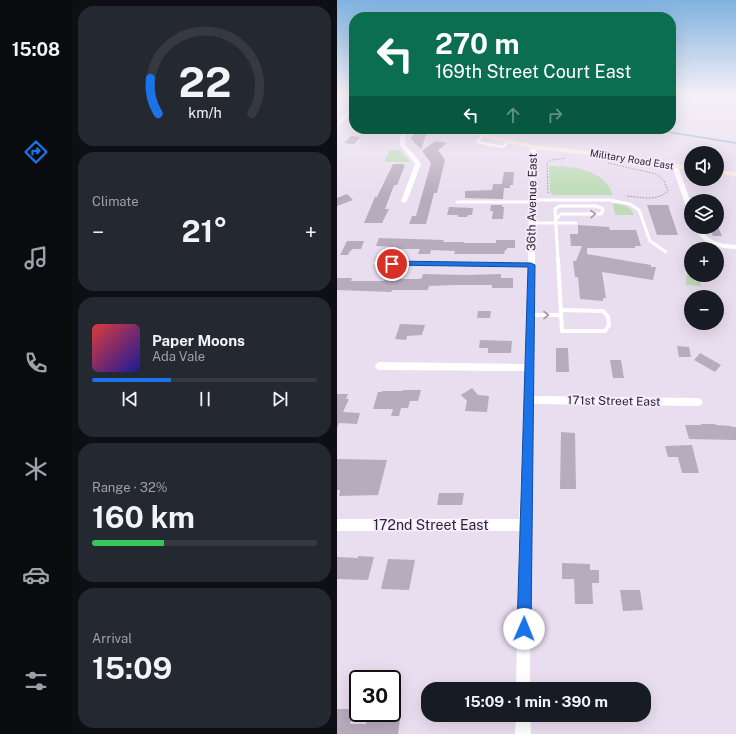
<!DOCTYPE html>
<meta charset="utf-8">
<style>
:root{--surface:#171b24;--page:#242831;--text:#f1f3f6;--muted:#9ea1a6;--line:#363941;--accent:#1a73e8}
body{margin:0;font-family:"Public Sans",sans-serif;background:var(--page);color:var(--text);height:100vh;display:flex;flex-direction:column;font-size:15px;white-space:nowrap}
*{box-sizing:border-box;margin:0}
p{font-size:13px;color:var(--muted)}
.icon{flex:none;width:22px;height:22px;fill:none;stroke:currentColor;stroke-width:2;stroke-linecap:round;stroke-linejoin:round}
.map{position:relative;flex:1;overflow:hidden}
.sheet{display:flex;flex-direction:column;gap:6px;padding:6px;background:#0d0f14;width:265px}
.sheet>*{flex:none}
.hud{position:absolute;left:12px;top:12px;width:327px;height:122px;border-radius:16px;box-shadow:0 4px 16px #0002;background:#0b6e4f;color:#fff;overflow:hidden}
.tools{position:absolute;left:347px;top:146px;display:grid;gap:8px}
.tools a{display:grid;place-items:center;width:40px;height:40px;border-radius:50%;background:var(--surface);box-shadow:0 4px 16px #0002;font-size:20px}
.speed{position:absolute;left:12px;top:670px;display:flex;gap:8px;font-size:20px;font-weight:700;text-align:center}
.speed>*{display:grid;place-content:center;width:52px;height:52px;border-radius:50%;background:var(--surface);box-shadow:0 4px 16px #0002;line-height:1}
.speed .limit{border:2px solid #111;border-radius:6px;background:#fff;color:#111}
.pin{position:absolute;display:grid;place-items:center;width:34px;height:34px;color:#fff;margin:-17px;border:2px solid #fff;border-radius:50%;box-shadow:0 1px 4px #0007}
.me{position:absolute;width:44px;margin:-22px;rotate:1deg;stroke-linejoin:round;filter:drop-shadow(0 0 3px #0008)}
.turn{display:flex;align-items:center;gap:14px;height:84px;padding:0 20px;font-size:18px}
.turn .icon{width:52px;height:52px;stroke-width:2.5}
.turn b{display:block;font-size:28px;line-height:34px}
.lanes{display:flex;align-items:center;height:38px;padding:0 20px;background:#0003;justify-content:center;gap:20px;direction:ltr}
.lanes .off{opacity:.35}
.big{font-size:30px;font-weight:700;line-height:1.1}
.sheet .card{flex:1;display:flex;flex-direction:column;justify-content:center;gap:6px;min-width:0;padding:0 14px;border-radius:16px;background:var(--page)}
.sheet .dial{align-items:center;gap:0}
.dial svg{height:104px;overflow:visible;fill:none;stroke:var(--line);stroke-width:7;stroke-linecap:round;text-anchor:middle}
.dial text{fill:var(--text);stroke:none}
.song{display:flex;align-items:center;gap:12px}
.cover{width:48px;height:48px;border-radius:6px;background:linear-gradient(135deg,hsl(0 70% 55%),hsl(240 70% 35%))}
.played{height:4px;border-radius:2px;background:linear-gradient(90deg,var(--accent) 35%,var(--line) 35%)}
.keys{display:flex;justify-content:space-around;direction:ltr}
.heat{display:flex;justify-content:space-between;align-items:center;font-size:22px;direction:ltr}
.charge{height:6px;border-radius:3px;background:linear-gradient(90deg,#34c759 32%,var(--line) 0)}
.trip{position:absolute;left:84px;top:682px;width:230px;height:40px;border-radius:16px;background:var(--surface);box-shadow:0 4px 16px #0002;font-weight:700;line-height:40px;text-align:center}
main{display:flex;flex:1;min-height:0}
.tabs{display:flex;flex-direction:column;width:72px;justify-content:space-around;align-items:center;background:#090b0e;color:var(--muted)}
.tabs .icon{width:28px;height:28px}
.tabs .on{color:var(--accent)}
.tabs b{font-size:18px;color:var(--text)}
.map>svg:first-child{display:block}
</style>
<main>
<nav class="tabs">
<b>15:08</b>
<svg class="icon on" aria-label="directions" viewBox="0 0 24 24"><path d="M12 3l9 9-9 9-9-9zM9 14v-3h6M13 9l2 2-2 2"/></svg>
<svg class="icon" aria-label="music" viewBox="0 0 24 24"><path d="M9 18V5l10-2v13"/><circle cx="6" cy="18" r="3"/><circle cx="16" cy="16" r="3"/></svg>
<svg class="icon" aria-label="phone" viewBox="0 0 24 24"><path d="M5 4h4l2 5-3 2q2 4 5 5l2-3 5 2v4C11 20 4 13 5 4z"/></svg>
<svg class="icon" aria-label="climate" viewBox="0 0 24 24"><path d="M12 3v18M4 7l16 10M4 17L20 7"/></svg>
<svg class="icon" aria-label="car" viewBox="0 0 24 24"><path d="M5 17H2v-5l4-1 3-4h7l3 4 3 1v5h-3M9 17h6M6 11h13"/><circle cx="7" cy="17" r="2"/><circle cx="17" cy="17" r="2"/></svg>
<svg class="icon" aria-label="filters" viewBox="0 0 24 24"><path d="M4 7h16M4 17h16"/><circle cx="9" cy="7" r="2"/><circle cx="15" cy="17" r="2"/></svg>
</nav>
<section class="sheet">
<div class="card dial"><svg viewBox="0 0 100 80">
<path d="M14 69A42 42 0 1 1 86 69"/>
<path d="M14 69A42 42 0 0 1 8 42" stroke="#1a73e8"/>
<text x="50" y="56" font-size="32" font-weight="700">22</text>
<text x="50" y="72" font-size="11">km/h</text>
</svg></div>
<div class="card"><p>Climate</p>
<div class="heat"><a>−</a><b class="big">21°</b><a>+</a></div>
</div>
<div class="card">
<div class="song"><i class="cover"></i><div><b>Paper Moons</b><p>Ada Vale</p></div></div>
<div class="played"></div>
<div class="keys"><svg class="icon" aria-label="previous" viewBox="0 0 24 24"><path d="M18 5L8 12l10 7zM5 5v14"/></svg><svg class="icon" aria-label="pause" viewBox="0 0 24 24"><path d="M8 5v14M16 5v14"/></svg><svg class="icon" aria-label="next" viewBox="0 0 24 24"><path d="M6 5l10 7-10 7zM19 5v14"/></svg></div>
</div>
<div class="card"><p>Range · 32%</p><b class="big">160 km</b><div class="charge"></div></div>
<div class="card"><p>Arrival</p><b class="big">15:09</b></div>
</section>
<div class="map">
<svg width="399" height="734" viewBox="0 0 399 734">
<rect width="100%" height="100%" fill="#e9ddf0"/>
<g fill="#bedcb6">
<path d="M53,150H62L73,162H47Z"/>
<path d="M212,166C236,166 267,169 276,195H217L213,193Z"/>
<path d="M276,204C285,204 294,206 297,215H278Z"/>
<path d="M350,274L361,275L364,286L349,285Z"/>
</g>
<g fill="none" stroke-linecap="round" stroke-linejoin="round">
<path stroke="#82aed1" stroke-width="1.5" d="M313,129L399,143"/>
</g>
<g fill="#b7abbe">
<path d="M79,129H91L84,149L74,139Z"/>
<path d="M14,136L23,137L17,144L7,143Z"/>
<path d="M98,141L110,143L101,150L108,160L100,193H97L89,224H72L75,216H79L94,163L85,151Z"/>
<path d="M56,164H67L66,165H68L60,185H57L48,209H52L45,223H27L38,197H40Z"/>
<path d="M167,172H177L176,185H173V188H167L166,199L128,198V191L155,190L156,184H165Z"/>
<path d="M10,194L16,200L0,206V198Z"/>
<path d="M154,205H165V207H167L166,219H155L156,211H153Z"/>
<path d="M310,205H331L341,235H320Z"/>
<path d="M112,207L136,208L135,215H131L130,217H121V215H110Z"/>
<path d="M241,225L272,227L273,230H299L304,246H298V248H250V254L314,265V267H319L316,280L265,272L269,298H266V301L243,299L241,277H238L236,261H239L245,246H234L233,234H241Z"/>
<path d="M372,227H381L385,236H376Z"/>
<path d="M42,238L107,240L106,242H127V243H159V240H178V248H170V250H168L167,254H117L118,251L94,250L93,254H81L83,249H58L59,247L39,246Z"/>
<path d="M10,241H27L24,249H16L13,251L11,255H3Z"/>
<path d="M86,274L128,275L164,274V278H176V288H155V285H117L92,286L91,290H55L54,292L0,290V278H15L14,281H47L48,279H82L85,278Z"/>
<path d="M141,311H154L153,318H140Z"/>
<path d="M63,324L88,325L85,335L70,336L69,340L58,339Z"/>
<path d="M143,340L175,341L174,353H151V348H142Z"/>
<path d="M340,346L352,347L354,357H342Z"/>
<path d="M219,348H231L232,372H219Z"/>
<path d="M363,353L384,365L378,372L357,360Z"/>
<path d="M273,360H284L287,378H276Z"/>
<path d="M135,388L141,395L152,396L150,412L128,411L130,401L124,395Z"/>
<path d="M66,390H84L81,401H73L71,408H64L62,416H54L56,409H36L41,392H45V391H66Z"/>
<path d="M0,394H11L9,399H12L6,412L23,413L20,424L2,423L0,428Z"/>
<path d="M364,424H378L379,425L394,426L395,427H399V440L352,439L348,425H364Z"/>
<path d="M224,432L238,433L239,489H223Z"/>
<path d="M355,445L362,473H345L341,457H331L328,446Z"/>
<path d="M0,459L50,460L41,495L2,496L3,490H0Z"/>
<path d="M102,493H127L125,505H100Z"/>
<path d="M21,556L37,557L31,580L0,579V557L21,558Z"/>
<path d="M51,559L78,560L72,590L44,589Z"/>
<path d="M225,563L253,564V570H262V583H255L256,604H238L237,579H225Z"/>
<path d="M283,590H303L306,610L286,611Z"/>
<path d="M0,709H17L13,724H29L31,714L64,713L61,734H0Z"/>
</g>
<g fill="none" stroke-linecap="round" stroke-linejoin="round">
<g stroke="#988f9d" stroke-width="1" stroke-dasharray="1.5 1.5" stroke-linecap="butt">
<path d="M271,163L319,174L327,181L331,191C319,202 303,197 289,196"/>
<path d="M211,193L210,163L215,160L228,158"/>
</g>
<path stroke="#fff" stroke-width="2.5" d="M146,135L140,142L166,147L172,141"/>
<g stroke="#fff" stroke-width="3">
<path d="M195,200H272L293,204L302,210L313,241L329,252"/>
<path d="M120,202H195"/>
<path d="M219,219L224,214H264L266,210L265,208L258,206H222L218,209L221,260"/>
<path d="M195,223H239"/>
</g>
<g stroke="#fff" stroke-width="4">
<path d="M221,259L225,331H268L272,325L271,317L266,311L224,310"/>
<path d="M194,315H224"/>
</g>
<g fill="#fff" fill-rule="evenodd">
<path d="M17,109V112L10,117L0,128C0,119 9,112 17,109Z"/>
<path d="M67,129H71L68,136V145L80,158L84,164L70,201L67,203L64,201L78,164L63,145V136Z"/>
<path d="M196,145L199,147L197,396L361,398L364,399L366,402L364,405L361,406L197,404L194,525L193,689H179L182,531H0V519H182L188,371L42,370L39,368L38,366L39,364L42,362L189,364L191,267L39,265L35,263L39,261L191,263L193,147Z"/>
<path d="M338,164L341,166L354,203V214L351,212L335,166Z"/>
<path d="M357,227H363C371,242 383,244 399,245V249C380,248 366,245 357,227Z"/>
<path d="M179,715H193L194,734H178Z"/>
</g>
<g fill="#fdeee2" fill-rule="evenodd">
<path d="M391,94H399V98Z"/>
<path d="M0,99L17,103V107L0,103Z"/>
<path d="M116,129H127L196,145L262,152L354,166V170L262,156L196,149Z"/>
<path d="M380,170L399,172V176L380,174Z"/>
</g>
</g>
<defs><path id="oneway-chevron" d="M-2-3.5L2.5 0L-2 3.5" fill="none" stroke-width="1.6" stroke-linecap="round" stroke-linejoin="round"/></defs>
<g stroke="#9f9da0">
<use href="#oneway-chevron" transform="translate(256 214) rotate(-2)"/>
<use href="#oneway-chevron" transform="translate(209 315)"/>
</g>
<linearGradient id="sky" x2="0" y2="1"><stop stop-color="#7fb2df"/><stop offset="0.48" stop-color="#f5f0f8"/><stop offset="1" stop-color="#f5f0f8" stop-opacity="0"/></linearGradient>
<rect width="399" height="197" fill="url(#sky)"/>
<path fill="#1a73e8" stroke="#114b97" d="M55,261L194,263L198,265L194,629L192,634L187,636L182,634L180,629L191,267L52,265L51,264Z"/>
<g text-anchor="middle" stroke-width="3.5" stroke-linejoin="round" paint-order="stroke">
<g font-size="10" fill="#2a252c" stroke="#f6eafe">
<text transform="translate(295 159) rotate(9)" y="4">Military Road East</text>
</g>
<g font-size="12" fill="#2a252c" stroke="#f6eafe">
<text transform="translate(195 202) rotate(-89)" y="4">36th Avenue East</text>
<text transform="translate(277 401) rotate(1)" y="4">171st Street East</text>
</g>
<g font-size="14" fill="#2a252c" stroke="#f6eafe">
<text x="94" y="530">172nd Street East</text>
</g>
</g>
</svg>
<div class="tools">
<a><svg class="icon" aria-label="sound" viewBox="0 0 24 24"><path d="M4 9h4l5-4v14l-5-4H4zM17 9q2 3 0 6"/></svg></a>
<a><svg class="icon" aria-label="layers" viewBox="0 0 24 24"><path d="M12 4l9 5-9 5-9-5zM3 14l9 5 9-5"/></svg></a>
<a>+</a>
<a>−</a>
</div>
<div class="speed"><div class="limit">30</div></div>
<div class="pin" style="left:55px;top:264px;background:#d93025"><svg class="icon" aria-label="arrive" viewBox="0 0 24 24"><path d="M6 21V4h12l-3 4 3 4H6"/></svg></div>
<svg class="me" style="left:187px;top:629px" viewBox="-20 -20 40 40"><circle r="19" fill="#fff"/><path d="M0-13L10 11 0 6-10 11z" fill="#1a73e8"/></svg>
<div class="trip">15:09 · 1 min · 390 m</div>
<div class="hud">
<div class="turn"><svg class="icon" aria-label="left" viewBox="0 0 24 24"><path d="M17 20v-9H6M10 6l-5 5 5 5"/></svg><div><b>270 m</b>169th Street Court East</div></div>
<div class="lanes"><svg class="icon" aria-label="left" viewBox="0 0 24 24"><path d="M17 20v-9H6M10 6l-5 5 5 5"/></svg><svg class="icon off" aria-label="ahead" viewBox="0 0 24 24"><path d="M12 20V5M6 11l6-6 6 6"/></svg><svg class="icon off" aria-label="right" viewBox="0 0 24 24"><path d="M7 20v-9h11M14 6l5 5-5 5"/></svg></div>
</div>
</div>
</main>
